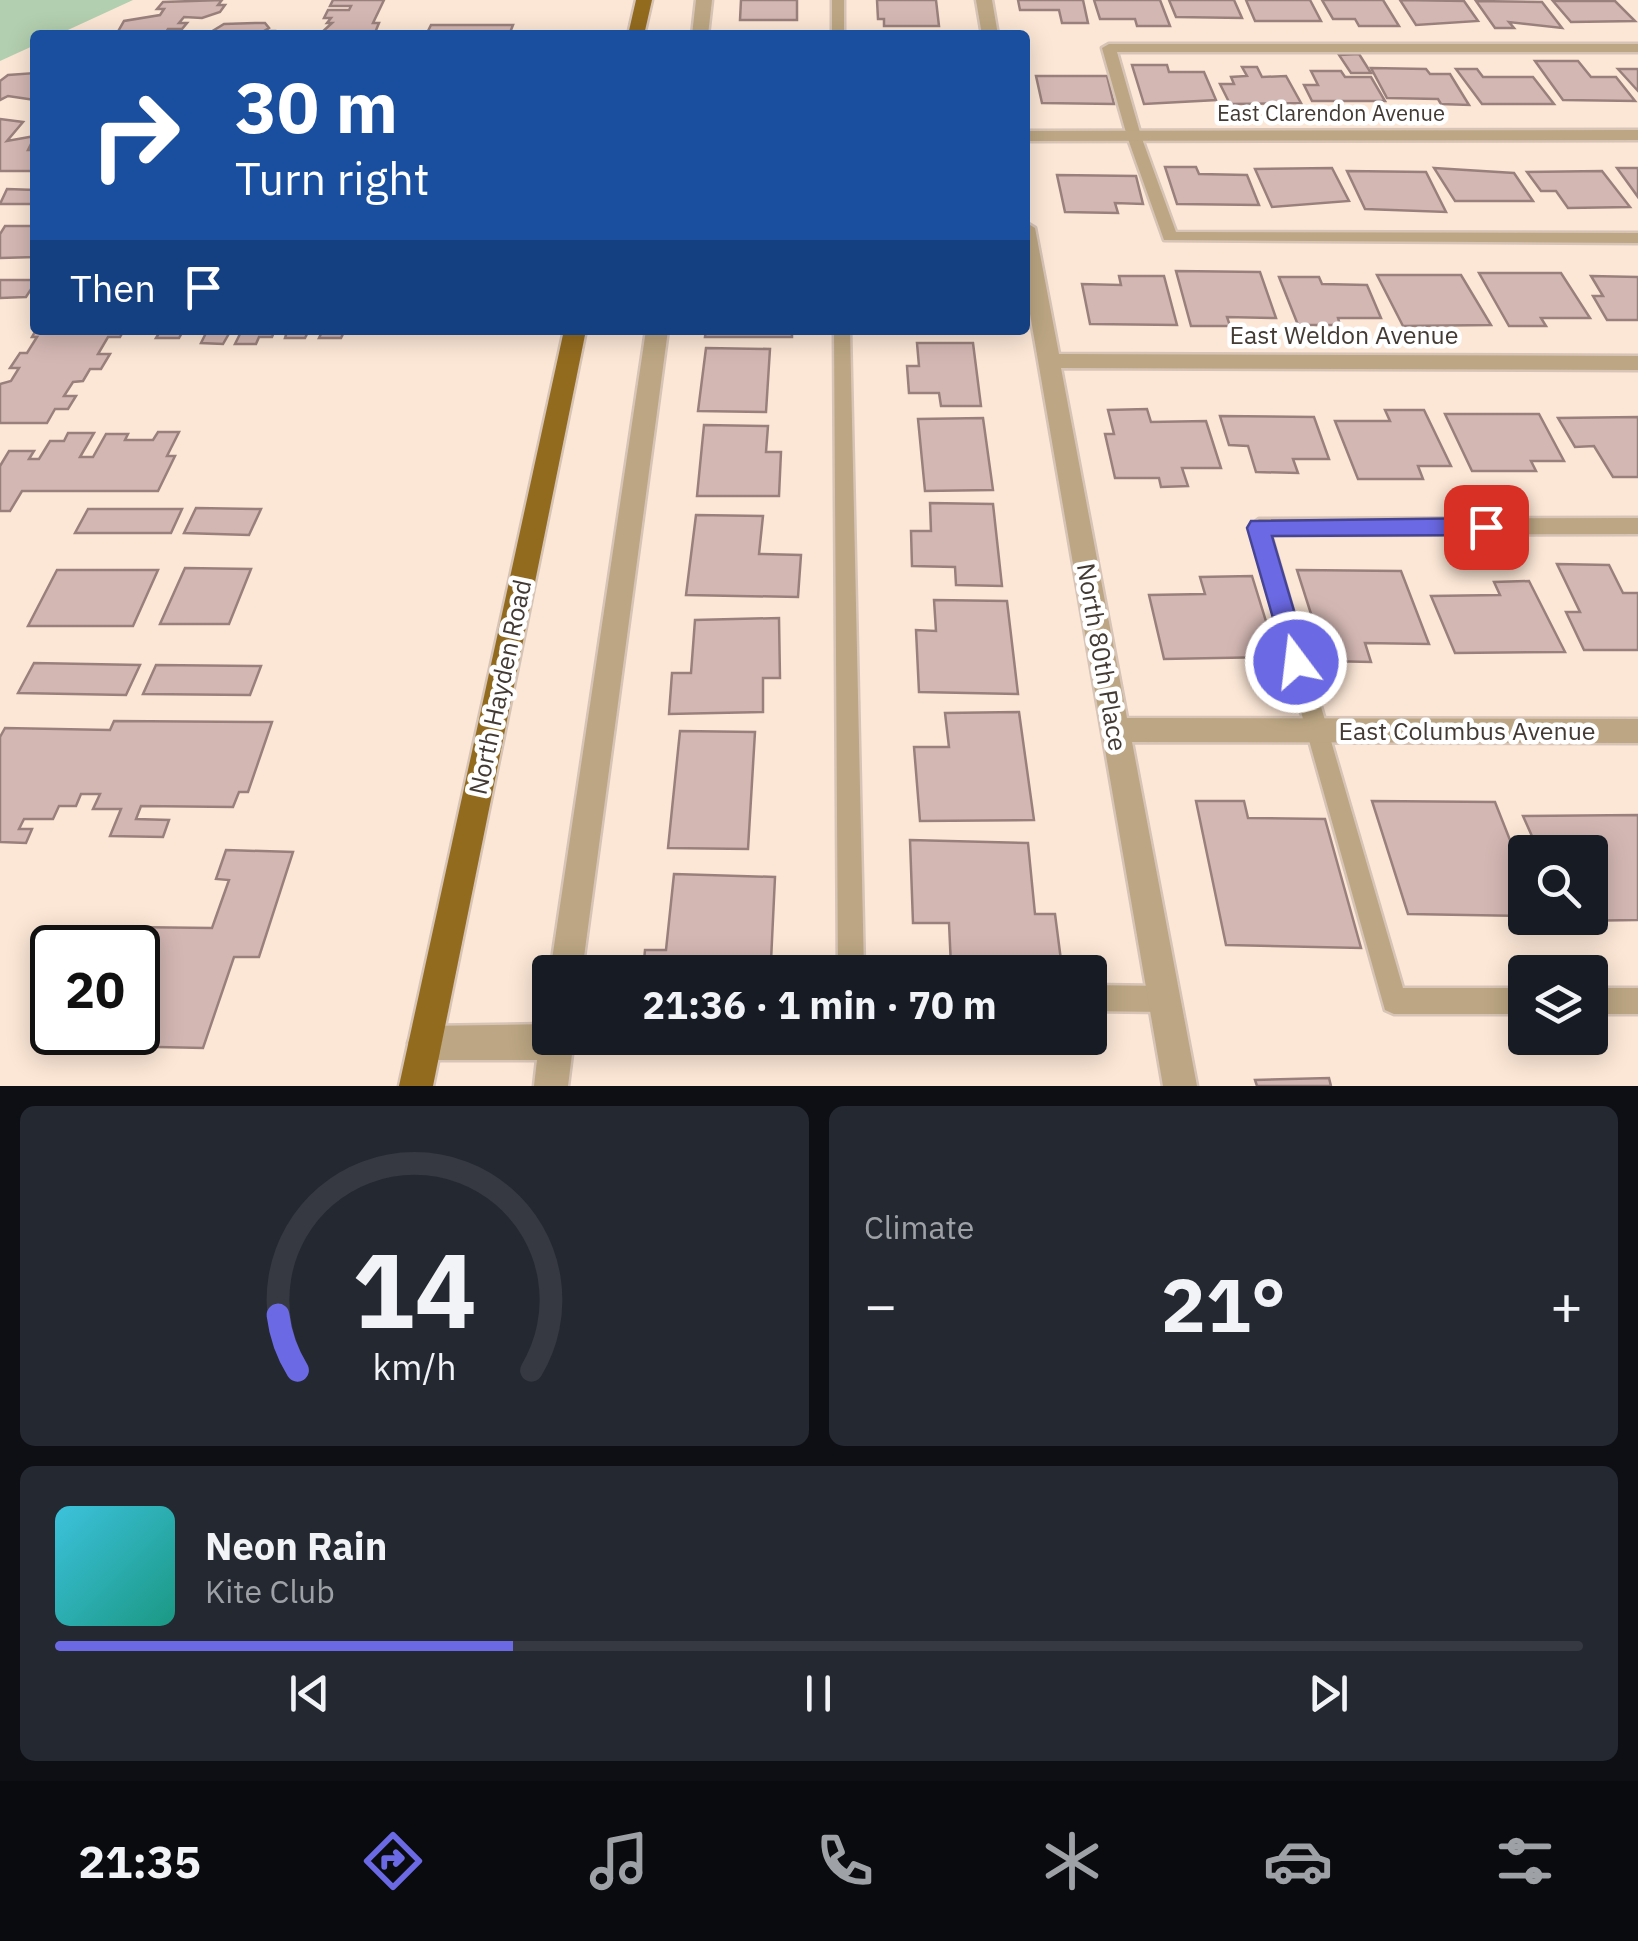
<!DOCTYPE html>
<meta charset="utf-8">
<style>
:root{--surface:#171b24;--page:#242831;--text:#f1f3f6;--muted:#9ea1a6;--line:#363941;--accent:#6b69e3}
body{margin:0;font-family:"IBM Plex Sans",sans-serif;background:var(--page);color:var(--text);height:100vh;display:flex;flex-direction:column;font-size:38px;white-space:nowrap}
*{box-sizing:border-box;margin:0}
p{font-size:32px;color:var(--muted)}
.icon{flex:none;width:55px;height:55px;fill:none;stroke:currentColor;stroke-width:2;stroke-linecap:round;stroke-linejoin:round}
.map{position:relative;height:1086px;overflow:hidden}
.drawer{display:flex;flex-direction:column;gap:20px;padding:20px;background:#0d0f14;flex:1}
.drawer>*{flex:none}
.hud{position:absolute;left:30px;top:30px;width:1000px;height:305px;border-radius:10px;box-shadow:0 5px 25px #0003;background:#1a4fa0;color:#fff;overflow:hidden}
.controls{position:absolute;left:1508px;top:835px;display:grid;gap:20px}
.controls a{display:grid;place-items:center;width:100px;height:100px;border-radius:10px;background:var(--surface);box-shadow:0 5px 25px #0003;font-size:50px}
.speed{position:absolute;left:30px;top:925px;display:flex;gap:20px;font-size:50px;font-weight:700;text-align:center}
.speed>*{display:grid;place-content:center;width:130px;height:130px;border-radius:50%;background:var(--surface);box-shadow:0 5px 25px #0003;line-height:1}
.speed .limit{border:5px solid #111;border-radius:15px;background:#fff;color:#111}
.pin{position:absolute;display:grid;place-items:center;width:85px;height:85px;color:#fff;margin:-42px;border-radius:20px;box-shadow:0 5px 15px #0006}
.me{position:absolute;width:110px;margin:-55px;rotate:345deg;stroke-linejoin:round;filter:drop-shadow(0 0 8px #0008)}
.turn{display:flex;align-items:center;gap:35px;height:210px;padding:0 40px;font-size:45px}
.turn .icon{width:130px;height:130px;stroke-width:2.5}
.turn b{display:block;font-size:70px;line-height:85px}
.then{display:flex;align-items:center;height:95px;padding:0 40px;background:#0003;gap:20px;font-size:38px}
.big{font-size:75px;font-weight:800;line-height:1.1}
.drawer .tile{flex:1;display:flex;flex-direction:column;justify-content:center;gap:15px;min-width:0;padding:0 35px;border-radius:15px;background:var(--page)}
.drawer .dial{align-items:center;gap:0}
.dial svg{height:260px;overflow:visible;fill:none;stroke:var(--line);stroke-width:7;stroke-linecap:round;text-anchor:middle}
.dial text{fill:var(--text);stroke:none}
.song{display:flex;align-items:center;gap:30px}
.cover{width:120px;height:120px;border-radius:15px;background:linear-gradient(135deg,hsl(190 70% 55%),hsl(170 70% 35%))}
.played{height:10px;border-radius:5px;background:linear-gradient(90deg,var(--accent) 30%,var(--line) 30%)}
.keys{display:flex;justify-content:space-around;direction:ltr}
.heat{display:flex;justify-content:space-between;align-items:center;font-size:55px;direction:ltr}
.drawer .tiles{flex:1;display:grid;gap:20px;grid-template-columns:1fr 1fr}
.tile:last-child{grid-column:span 2}
.trip{position:absolute;left:532px;top:955px;width:575px;height:100px;border-radius:10px;background:var(--surface);box-shadow:0 5px 25px #0003;font-weight:800;line-height:100px;text-align:center}
.tab-bar{display:flex;height:160px;justify-content:space-around;align-items:center;background:#090b0e;color:var(--muted)}
.tab-bar .icon{width:70px;height:70px}
.tab-bar .active{color:var(--accent)}
.tab-bar b{font-size:45px;color:var(--text)}
.map>svg:first-child{display:block}
</style>
<div class="map">
<svg width="1638" height="1086" viewBox="0 0 1638 1086">
<rect width="100%" height="100%" fill="#fce7d6"/>
<path fill="#b2cfaf" d="M0,0H133L57,35H35V45L0,61Z"/>
<g fill="#d3b7b3" stroke="#9a807c" stroke-width="2.5">
<path d="M222,0L218,5H225L220,12L202,18L184,17L179,23H187L182,29H168L164,35H95H116L124,21L160,15L164,9H157L163,2Z"/>
<path d="M333,0H384L373,23H379L374,35H319L332,23H327L331,18H324L328,10H349L351,6H330Z"/>
<path d="M741,0H797V20H740Z"/>
<path d="M877,0H936L939,26H884V19H878Z"/>
<path d="M1018,0H1083L1088,23H1062L1059,10H1020Z"/>
<path d="M1094,0H1160L1170,26H1137L1135,19H1100Z"/>
<path d="M1169,0H1234L1242,18L1176,17Z"/>
<path d="M1246,0H1310L1321,21H1255Z"/>
<path d="M1322,0H1383L1399,26H1359L1355,19H1333Z"/>
<path d="M1400,0L1464,1L1478,21L1416,25Z"/>
<path d="M1476,1L1542,2L1562,28L1509,22L1514,28H1495Z"/>
<path d="M1553,1H1615L1635,21L1571,22Z"/>
<path d="M255,23H265L269,28L264,31H274L271,35H206L224,24Z"/>
<path d="M431,25H513L509,35H426Z"/>
<path d="M1359,54L1371,73H1351L1339,55Z"/>
<path d="M1535,61H1578L1591,77H1616L1635,101L1563,100Z"/>
<path d="M1132,65H1167L1169,72H1204L1216,100L1144,104Z"/>
<path d="M1242,67H1257L1262,77L1286,76L1301,103L1230,104L1220,84H1234L1231,77L1247,76Z"/>
<path d="M1371,68L1426,69L1430,74H1450L1469,105L1441,104L1438,99L1387,98Z"/>
<path d="M1456,69H1477L1483,77H1533L1554,104H1482Z"/>
<path d="M1618,69H1638V91Z"/>
<path d="M1311,71H1341L1345,77H1371L1385,101H1312L1304,85H1318Z"/>
<path d="M35,73V100L8,96L0,100V81L8,75Z"/>
<path d="M1036,76H1107L1114,104L1042,103Z"/>
<path d="M0,119L23,122L7,141L35,136L28,150H35V171H0Z"/>
<path d="M1165,167H1196L1199,174L1247,175L1259,205L1177,204Z"/>
<path d="M1332,168L1349,201L1272,207L1255,169Z"/>
<path d="M1434,168L1514,173L1533,201H1455Z"/>
<path d="M1617,168H1638V197Z"/>
<path d="M1347,171L1426,172L1446,212L1365,209Z"/>
<path d="M1602,171L1630,207L1568,208L1556,191H1541L1527,172Z"/>
<path d="M1057,175L1136,176L1143,204L1115,203L1118,213L1065,212Z"/>
<path d="M7,189L35,190V204H0Z"/>
<path d="M5,226H35V257L0,258V234Z"/>
<path d="M1176,271L1260,272L1276,318L1227,317L1230,326H1191Z"/>
<path d="M1479,273H1561L1590,318H1541L1546,326H1509Z"/>
<path d="M1377,275H1461L1491,325L1403,326Z"/>
<path d="M1119,276H1164L1177,325L1090,324L1082,284L1121,285Z"/>
<path d="M1591,276L1638,277V320H1607L1593,296H1603Z"/>
<path d="M1279,277H1319L1322,284L1367,285L1381,318H1338L1340,325H1298Z"/>
<path d="M0,280H35V283L26,297L0,298Z"/>
<path d="M36,330H124L120,337H108L98,354H110L101,369H90L83,381L73,382L64,396H76L68,409H55L47,423H0V384L11,381L19,368H10L20,353H27L37,337H32Z"/>
<path d="M161,330H231L223,344L201,343L207,331H183L179,338H156Z"/>
<path d="M242,330H309L305,338H285L287,332H274L272,337H259L256,344H235Z"/>
<path d="M323,330H360L344,332L341,338H319Z"/>
<path d="M706,330H792V337H705Z"/>
<path d="M917,343H973L981,406H941L939,393H909L907,366H919Z"/>
<path d="M706,348L770,349L766,412L698,411Z"/>
<path d="M1147,409L1151,422L1206,421L1221,468H1182L1188,486L1161,487L1159,478H1115L1105,434H1114L1108,410Z"/>
<path d="M1385,410H1424L1451,466H1418L1423,479H1358L1335,421H1390Z"/>
<path d="M1445,414H1539L1564,461H1531L1536,471H1472Z"/>
<path d="M1220,416L1314,417L1329,459H1293L1298,473L1256,472L1248,446L1229,445Z"/>
<path d="M1638,417V477H1613L1594,446L1575,447L1558,418Z"/>
<path d="M983,418L993,490L925,491L918,419Z"/>
<path d="M704,425L768,426L766,452H781L779,496H697Z"/>
<path d="M158,432H179L167,456H175L158,491H22L10,511H0V466L9,451H34L29,459H39L50,441H64L68,433H94L80,457H93L106,434H128L125,440H153Z"/>
<path d="M930,503L993,504L1002,586L956,585L955,567L912,566L911,531H931Z"/>
<path d="M196,508L261,509L249,535L184,533Z"/>
<path d="M88,509H182L171,533H75Z"/>
<path d="M696,515L763,516L759,554L801,555L798,597L686,595Z"/>
<path d="M1557,564L1609,565L1623,593H1638V650H1584L1566,612H1580Z"/>
<path d="M185,568L251,569L229,624H160Z"/>
<path d="M57,570H158L133,626H28Z"/>
<path d="M1297,570L1401,571L1429,644L1365,643L1371,662L1326,661Z"/>
<path d="M1252,576L1277,657L1164,659L1149,595L1205,594L1200,577Z"/>
<path d="M1529,581L1565,652L1455,653L1431,596L1500,595L1494,582Z"/>
<path d="M934,600L1007,601L1018,694L919,692L916,630L936,631Z"/>
<path d="M779,618L780,678H763V712L669,714L672,673H691L695,620Z"/>
<path d="M34,663L140,665L126,695L18,693Z"/>
<path d="M156,665L261,666L250,695L143,694Z"/>
<path d="M1019,712L1034,820L920,821L914,747H949L945,713Z"/>
<path d="M114,721L272,722L248,792H239L233,807L141,806L136,819L169,820L163,837L110,836L121,809H93L100,794H81L76,806H59L53,819H24L19,829H32L26,843L0,842V737L5,728L110,730Z"/>
<path d="M680,731L755,732L748,849L668,848Z"/>
<path d="M1196,801H1244L1248,818L1325,819L1361,948L1226,945Z"/>
<path d="M1372,801L1495,802L1525,878V916L1408,914Z"/>
<path d="M1638,815V920L1569,921L1567,918H1590V852H1539L1523,816Z"/>
<path d="M910,840L1028,843L1035,914H1055L1062,968L951,966L949,923H913Z"/>
<path d="M226,850L293,852L259,957H234L203,1048L113,1046L118,1032H138V948H121L129,927L212,928L229,880L216,879Z"/>
<path d="M674,874L775,877L771,961H754L753,972H643L645,950H666Z"/>
<path d="M1329,1078L1331,1086H1257L1255,1080Z"/>
</g>
<g fill="none" stroke-linecap="round" stroke-linejoin="round">
<g stroke="#d7c4b6" stroke-width="5">
<g id="service">
<rect x="832" y="0" width="12" height="35"/>
<path d="M1638,44V52H1117L1141,136L1176,232L1638,233V243L1164,240L1127,136L1102,48L1109,44Z"/>
<path d="M834,330H850L864,972H838Z"/>
<path d="M1638,518V534L1271,535L1403,988H1525V1014H1394L1385,1010L1249,527L1259,519Z"/>
<path d="M1090,985L1164,986L1173,990L1177,999L1173,1008L1164,1012L1090,1011Z"/>
<rect x="1590" y="988" width="48" height="26"/>
</g>
</g>
<g stroke="#d7c4b6" stroke-width="5">
<g id="minor">
<path d="M696,0H712L708,35H692Z"/>
<path d="M976,0H992L998,35H982Z"/>
<path d="M1638,130V140L1025,141V131Z"/>
<path d="M1025,222L1035,228L1059,354L1638,356V370L1061,368L1127,718L1638,719V743L1132,742L1197,1086H1163L1025,285Z"/>
<path d="M646,330H668L582,972L550,973Z"/>
<path d="M550,1024V1038H574L568,1086H534L537,1060H425L413,1055L408,1043L413,1031L425,1026Z"/>
</g>
</g>
<g stroke="#d7c4b6" stroke-width="5">
<g id="primary">
<path d="M636,0H652L644,35H628Z"/>
<path d="M564,330H586L433,1086H399Z"/>
</g>
</g>
<use href="#service" fill="#bca683" fill-rule="evenodd"/>
<use href="#minor" fill="#bca683" fill-rule="evenodd"/>
<use href="#primary" fill="#936b1f" fill-rule="evenodd"/>
</g>
<path fill="#6b69e3" stroke="#464494" stroke-width="2.5" d="M1486,518L1497,527L1486,535L1272,536L1309,662L1305,670L1296,673L1288,670L1247,528L1251,521Z"/>
<g text-anchor="middle" stroke-width="9" stroke-linejoin="round" paint-order="stroke">
<g font-size="22" fill="#433a34" stroke="#fff">
<text x="1331" y="121">East Clarendon Avenue</text>
</g>
<g font-size="25" fill="#433a34" stroke="#fff">
<text x="1344" y="344">East Weldon Avenue</text>
<text transform="translate(1102 657) rotate(80)" y="9">North 80th Place</text>
<text transform="translate(500 687) rotate(-78)" y="9">North Hayden Road</text>
<text x="1467" y="740">East Columbus Avenue</text>
</g>
</g>
</svg>
<div class="controls">
<a><svg class="icon" aria-label="search" viewBox="0 0 24 24"><circle cx="10" cy="10" r="6"/><path d="M15 15l6 6"/></svg></a>
<a><svg class="icon" aria-label="layers" viewBox="0 0 24 24"><path d="M12 4l9 5-9 5-9-5zM3 14l9 5 9-5"/></svg></a>
</div>
<div class="speed"><div class="limit">20</div></div>
<div class="pin" style="left:1486px;top:527px;background:#d93025"><svg class="icon" aria-label="arrive" viewBox="0 0 24 24"><path d="M6 21V4h12l-3 4 3 4H6"/></svg></div>
<svg class="me" style="left:1296px;top:662px" viewBox="-20 -20 40 40"><circle r="17" fill="#6b69e3" stroke="#fff" stroke-width="3"/><path d="M0-11L8 9 0 5-8 9z" fill="#fff"/></svg>
<div class="trip">21:36 · 1 min · 70 m</div>
<div class="hud">
<div class="turn"><svg class="icon" aria-label="right" viewBox="0 0 24 24"><path d="M7 20v-9h11M14 6l5 5-5 5"/></svg><div><b>30 m</b>Turn right</div></div>
<div class="then">Then<svg class="icon" aria-label="arrive" viewBox="0 0 24 24"><path d="M6 21V4h12l-3 4 3 4H6"/></svg></div>
</div>
</div>
<section class="drawer">
<div class="tiles">
<div class="tile dial"><svg viewBox="0 0 100 80">
<path d="M14 69A42 42 0 1 1 86 69"/>
<path d="M14 69A42 42 0 0 1 8 52" stroke="#6b69e3"/>
<text x="50" y="56" font-size="32" font-weight="700">14</text>
<text x="50" y="72" font-size="11">km/h</text>
</svg></div>
<div class="tile"><p>Climate</p>
<div class="heat"><a>−</a><b class="big">21°</b><a>+</a></div>
</div>
<div class="tile">
<div class="song"><i class="cover"></i><div><b>Neon Rain</b><p>Kite Club</p></div></div>
<div class="played"></div>
<div class="keys"><svg class="icon" aria-label="previous" viewBox="0 0 24 24"><path d="M18 5L8 12l10 7zM5 5v14"/></svg><svg class="icon" aria-label="pause" viewBox="0 0 24 24"><path d="M8 5v14M16 5v14"/></svg><svg class="icon" aria-label="next" viewBox="0 0 24 24"><path d="M6 5l10 7-10 7zM19 5v14"/></svg></div>
</div>
</div>
</section>
<nav class="tab-bar">
<b>21:35</b>
<svg class="icon active" aria-label="directions" viewBox="0 0 24 24"><path d="M12 3l9 9-9 9-9-9zM9 14v-3h6M13 9l2 2-2 2"/></svg>
<svg class="icon" aria-label="music" viewBox="0 0 24 24"><path d="M9 18V5l10-2v13"/><circle cx="6" cy="18" r="3"/><circle cx="16" cy="16" r="3"/></svg>
<svg class="icon" aria-label="phone" viewBox="0 0 24 24"><path d="M5 4h4l2 5-3 2q2 4 5 5l2-3 5 2v4C11 20 4 13 5 4z"/></svg>
<svg class="icon" aria-label="climate" viewBox="0 0 24 24"><path d="M12 3v18M4 7l16 10M4 17L20 7"/></svg>
<svg class="icon" aria-label="car" viewBox="0 0 24 24"><path d="M5 17H2v-5l4-1 3-4h7l3 4 3 1v5h-3M9 17h6M6 11h13"/><circle cx="7" cy="17" r="2"/><circle cx="17" cy="17" r="2"/></svg>
<svg class="icon" aria-label="filters" viewBox="0 0 24 24"><path d="M4 7h16M4 17h16"/><circle cx="9" cy="7" r="2"/><circle cx="15" cy="17" r="2"/></svg>
</nav>
